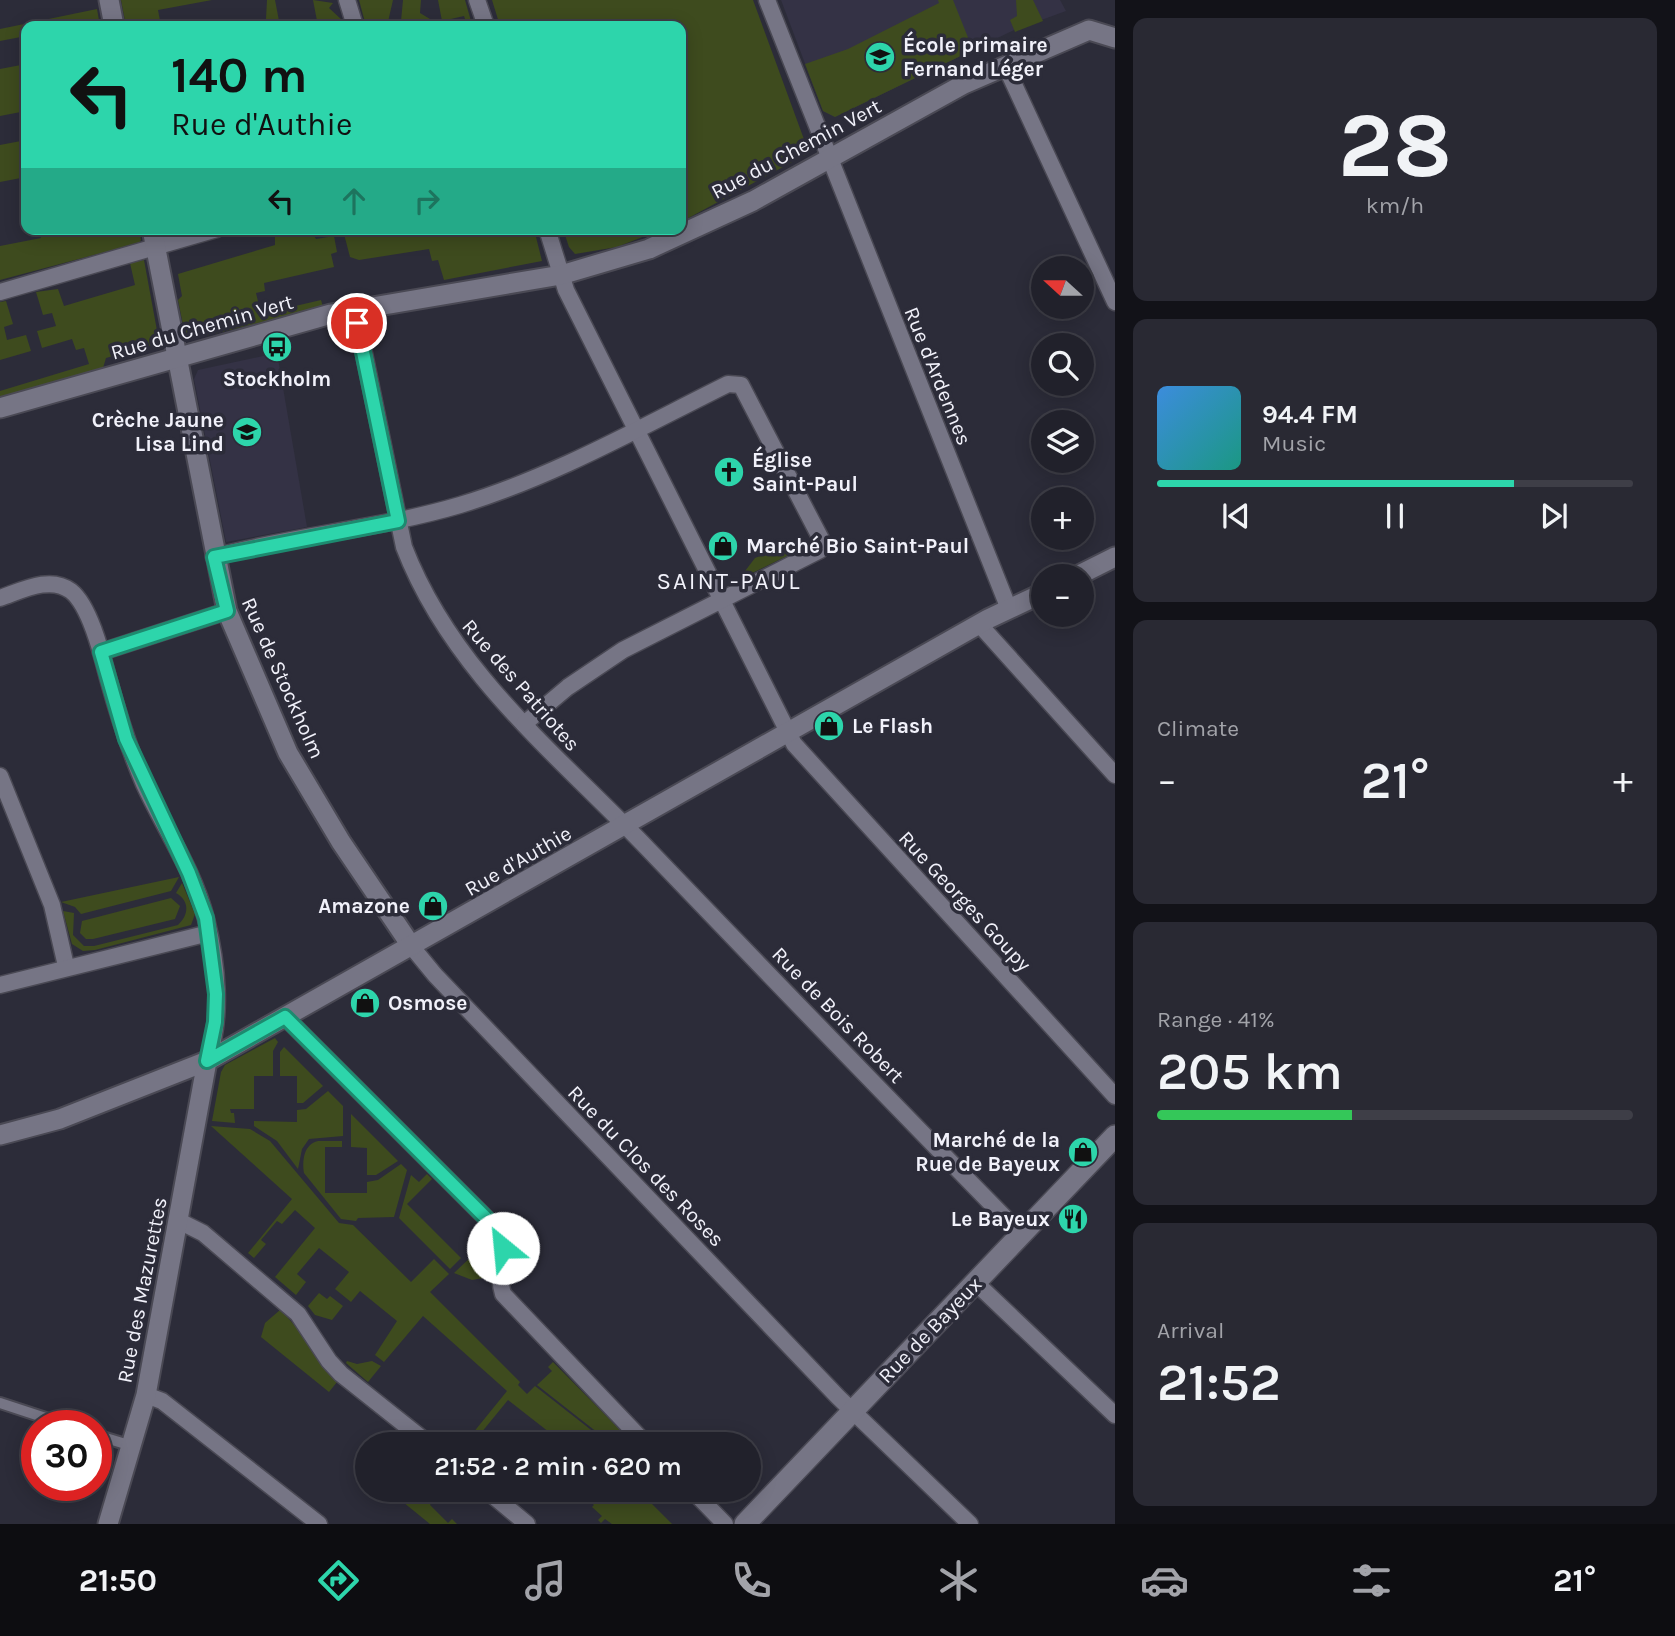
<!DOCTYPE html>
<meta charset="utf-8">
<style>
:root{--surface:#21212b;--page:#292933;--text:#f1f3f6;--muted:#a2a3a9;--line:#3e3e47;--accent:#2dd5ab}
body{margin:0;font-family:Karla,sans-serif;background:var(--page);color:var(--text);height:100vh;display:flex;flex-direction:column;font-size:26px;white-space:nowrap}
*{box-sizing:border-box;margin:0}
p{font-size:23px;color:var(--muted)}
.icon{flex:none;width:38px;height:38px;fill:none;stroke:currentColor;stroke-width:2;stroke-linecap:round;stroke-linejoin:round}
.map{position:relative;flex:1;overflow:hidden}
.side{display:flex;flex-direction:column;gap:18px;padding:18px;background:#121218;width:560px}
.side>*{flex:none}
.top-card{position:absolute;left:21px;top:21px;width:665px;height:214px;border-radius:14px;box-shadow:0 4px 18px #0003,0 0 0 2px var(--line);background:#2dd5ab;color:#111;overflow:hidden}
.needle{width:46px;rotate:291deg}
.fabs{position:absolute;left:1031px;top:256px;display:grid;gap:14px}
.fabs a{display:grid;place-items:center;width:63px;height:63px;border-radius:50%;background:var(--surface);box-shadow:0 4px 18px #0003,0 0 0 2px var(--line);font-size:35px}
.speed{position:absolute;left:21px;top:1410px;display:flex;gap:14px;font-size:35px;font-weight:700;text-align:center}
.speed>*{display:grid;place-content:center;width:91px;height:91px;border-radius:50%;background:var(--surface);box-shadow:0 4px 18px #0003,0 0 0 2px var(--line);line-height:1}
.speed .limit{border:10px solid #d22;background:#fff;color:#111}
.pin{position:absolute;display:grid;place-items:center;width:60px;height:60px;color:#fff;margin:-30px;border:4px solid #fff;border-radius:50%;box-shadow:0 2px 7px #0007}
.me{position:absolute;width:77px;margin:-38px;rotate:332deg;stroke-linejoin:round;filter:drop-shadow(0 0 5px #0008)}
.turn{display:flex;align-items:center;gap:24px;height:147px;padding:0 35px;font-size:32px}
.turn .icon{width:91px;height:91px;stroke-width:2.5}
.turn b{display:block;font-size:49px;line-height:60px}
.lanes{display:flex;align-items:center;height:66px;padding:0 35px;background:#0003;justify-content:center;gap:35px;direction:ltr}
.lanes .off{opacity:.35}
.big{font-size:52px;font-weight:600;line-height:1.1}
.side .widget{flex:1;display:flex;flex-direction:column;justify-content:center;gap:10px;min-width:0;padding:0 24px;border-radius:14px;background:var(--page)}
.side .dial{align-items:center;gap:0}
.dial b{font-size:91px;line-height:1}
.song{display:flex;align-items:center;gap:21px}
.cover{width:84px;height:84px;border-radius:10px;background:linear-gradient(135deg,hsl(210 70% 55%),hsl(170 70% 35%))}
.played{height:7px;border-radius:4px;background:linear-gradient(90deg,var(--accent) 75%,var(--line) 75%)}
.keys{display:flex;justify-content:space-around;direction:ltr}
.heat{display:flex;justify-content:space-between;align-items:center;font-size:38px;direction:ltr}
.charge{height:10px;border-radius:5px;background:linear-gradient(90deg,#34c759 41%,var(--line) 0)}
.trip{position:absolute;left:355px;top:1432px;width:406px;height:70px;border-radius:35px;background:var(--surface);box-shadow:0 4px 18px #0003,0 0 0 2px var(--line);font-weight:600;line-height:70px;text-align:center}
.dock{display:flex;height:112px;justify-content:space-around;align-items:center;background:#0d0d11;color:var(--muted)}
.dock .icon{width:49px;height:49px}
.dock .active{color:var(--accent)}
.dock b{font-size:32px;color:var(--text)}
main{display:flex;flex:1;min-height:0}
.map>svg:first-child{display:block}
</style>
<main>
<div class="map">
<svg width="1115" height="1524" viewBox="0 0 1115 1524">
<rect width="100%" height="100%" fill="#2c2c39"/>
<g fill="#343245">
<path d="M781,0H1060L1066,11L1014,30L835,117L823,111Z"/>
<path d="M277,353L307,527L226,542L194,379L198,370Z"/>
</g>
<g fill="#3e4b1e">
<path d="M121,0H212L158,10L161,26H126Z"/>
<path d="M267,0H275L280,26H229L266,19Z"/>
<path d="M313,0L333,3L329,8L342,20L335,26H318Z"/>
<path d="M359,0H393L387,26H366Z"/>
<path d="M403,0H421L420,13L435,22L414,26L401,21Z"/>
<path d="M438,0H465L471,21L466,22L464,16L442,21Z"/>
<path d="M492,0H753L809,153L681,222V26H500Z"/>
<path d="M938,0H953L973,50L835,117L823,111L805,64L848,49L939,3Z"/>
<path d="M1016,0H1033L1043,21L1015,32L1010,20L1017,16Z"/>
<path d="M97,9L100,26H26V36L0,41V29Z"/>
<path d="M26,64V111L0,116V69Z"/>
<path d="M26,140V177L0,182V145Z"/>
<path d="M39,229H139L141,240L139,243L0,280V246L41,238Z"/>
<path d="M275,229H310L316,239L334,236L337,252L331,254L334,267L264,283L265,291L256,293L261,314L321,300L323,307L189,340L185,335L178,300L182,296L178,274L275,245Z"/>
<path d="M364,229H534L542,261L444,280L438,260L432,261L429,249L359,260L350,257L344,234Z"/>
<path d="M563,229H663L617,247L575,254L569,247Z"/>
<path d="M144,260L158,336L156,344L106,358L103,368L0,397V391L89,364L84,348L76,350L72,339L42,348L37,331L56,326L52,313L43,315L36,292L58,289L64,306L135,285L130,263Z"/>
<path d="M6,301L13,324L4,327L7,340L26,335L31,351L0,360V302Z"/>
<path d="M778,549L790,550L791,554L744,577L742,575L755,558Z"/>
<path d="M179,877L171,891L81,914L75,907L61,902Z"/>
<path d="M182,883L195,914L191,925L95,950L83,951L72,944L63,911L74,913L73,935L84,946H94L178,925C189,915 190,901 176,893Z"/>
<path d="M171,898L180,906L175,919L93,939H86L80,933L82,921Z"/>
<path d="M275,1038L278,1042L273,1051V1076H254V1109H230L231,1113H234L235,1123L212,1121L221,1072L225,1065Z"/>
<path d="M284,1047L323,1086L303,1103H297V1076H280V1052Z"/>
<path d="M328,1091L343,1106V1136L309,1139L302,1149L298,1169L277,1141L254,1126V1121L297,1122V1110L306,1109Z"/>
<path d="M351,1114L398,1161L376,1175H367V1148L351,1147Z"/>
<path d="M211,1126L250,1129L270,1141L339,1223L353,1225L411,1282L434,1259L449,1274L430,1292L520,1382L518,1385L527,1394L535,1386L609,1444H548L554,1436L508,1400L472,1444H464L507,1391L423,1316L384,1362L375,1355L397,1321L360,1291L351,1302L335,1289L349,1272L319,1248L297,1274L306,1282L296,1295L275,1277L315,1228L295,1210L282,1224L277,1221L261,1240L266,1244L254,1258L248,1253L292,1199Z"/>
<path d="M318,1141H342V1147H325V1193H367V1182L378,1180L401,1164L407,1170L394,1217L358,1218L356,1221L341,1219L304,1173C302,1160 304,1144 318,1141Z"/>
<path d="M427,1174L432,1179L407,1204L461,1258L450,1269L399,1218L411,1175L419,1182Z"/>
<path d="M491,1238L494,1245L489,1277L472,1280L454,1273Z"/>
<path d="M319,1293L327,1299L330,1296L343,1306L332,1320L315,1315L308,1306Z"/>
<path d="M280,1310C303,1330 314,1360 337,1382L329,1392L261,1337L265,1323Z"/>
<path d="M347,1361L357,1364L372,1361L381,1366L368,1382L346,1363Z"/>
<path d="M553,1362L627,1437L622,1441L619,1438L612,1444L537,1385L552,1371L548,1367Z"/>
<path d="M387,1489H408L422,1499L425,1496L432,1501L430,1505L448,1523L452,1519L457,1524H430Z"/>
<path d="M574,1489H637L672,1524H612L605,1519L601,1523L598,1520L602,1516L592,1507L594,1505L581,1494L576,1499L573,1497L577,1492Z"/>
</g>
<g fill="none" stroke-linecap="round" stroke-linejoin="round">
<g stroke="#4a4954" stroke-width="14">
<g id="pedestrian">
<path d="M0,1403L70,1426"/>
<path d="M96,1435L132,1446"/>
</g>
</g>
<g stroke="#4a4954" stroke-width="19">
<g id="minor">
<path d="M347,0L355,26"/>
<path d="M477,0L486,26"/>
<path d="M767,0L1009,609"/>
<path d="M1005,65L1115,302"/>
<path d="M547,229L566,290L794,744L1115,1096"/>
<path d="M0,292L217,229"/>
<path d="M355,310L404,547C452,672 558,755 648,849C772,978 896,1107 1021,1234"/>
<path d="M214,557C295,535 379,529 460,505C553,477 641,427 728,384L741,385L821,539L820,550L623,650L568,687L524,724"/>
<path d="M0,598C21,591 50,575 71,591C90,606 102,655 108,678C118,714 129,749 144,784C164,828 194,871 206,919C217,962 223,1018 207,1061"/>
<path d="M979,624L1115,775"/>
<path d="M101,652L227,611"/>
<path d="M0,776L52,905L66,966"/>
<path d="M412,947L435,975L838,1397L970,1524"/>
<path d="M0,985L209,933"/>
<path d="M285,1017L499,1231C507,1252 496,1273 503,1294L646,1444"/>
<path d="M179,1221L203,1233L298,1314L329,1361L341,1374L429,1444"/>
<path d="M975,1282L1115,1415"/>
<path d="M146,1395L162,1401L319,1524"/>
<path d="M485,1489L527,1524"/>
<path d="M691,1489L725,1524"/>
</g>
</g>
<g stroke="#4a4954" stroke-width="23">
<g id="tertiary">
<path d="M109,0L114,26"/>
<path d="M152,229L227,611L288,753L341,842L412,947"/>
<path d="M0,408L331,314L561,275L649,249L753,201L964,84L1089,30L1115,38"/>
<path d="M1077,576L1115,557"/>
<path d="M0,1135L60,1119L207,1061L988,619L1043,593"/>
<path d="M108,1524L146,1395L207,1061"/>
</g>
</g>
<g stroke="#4a4954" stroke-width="24">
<path id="secondary" d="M745,1524L1115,1136"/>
</g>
<use href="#pedestrian" stroke="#767585" stroke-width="10"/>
<use href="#minor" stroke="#767585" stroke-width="16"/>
<use href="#tertiary" stroke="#767585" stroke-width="19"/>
<use href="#secondary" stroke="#767585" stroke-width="21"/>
</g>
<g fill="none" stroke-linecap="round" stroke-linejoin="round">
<g stroke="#1d8a6f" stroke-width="18">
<path id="route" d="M357,323L398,521L214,557L227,611L101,652L126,739L189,873L206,918L216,994L215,1022L207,1061L285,1017L499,1231L503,1248"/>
</g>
<use href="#route" stroke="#2dd5ab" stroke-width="12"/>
</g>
<defs>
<g id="school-disc" transform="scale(1.575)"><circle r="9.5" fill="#2dd5ab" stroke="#2c2c39"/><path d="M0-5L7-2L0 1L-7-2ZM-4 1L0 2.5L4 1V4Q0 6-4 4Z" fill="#111"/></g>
<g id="bus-disc" transform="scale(1.575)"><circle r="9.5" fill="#2dd5ab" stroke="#2c2c39"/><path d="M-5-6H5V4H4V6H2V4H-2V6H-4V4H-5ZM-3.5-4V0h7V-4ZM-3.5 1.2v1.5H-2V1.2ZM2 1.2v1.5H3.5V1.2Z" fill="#111"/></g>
<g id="church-disc" transform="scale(1.575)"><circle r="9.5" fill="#2dd5ab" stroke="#2c2c39"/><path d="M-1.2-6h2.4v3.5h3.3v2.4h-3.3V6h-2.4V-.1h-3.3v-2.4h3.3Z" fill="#111"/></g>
<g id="shop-disc" transform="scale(1.575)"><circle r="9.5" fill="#2dd5ab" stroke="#2c2c39"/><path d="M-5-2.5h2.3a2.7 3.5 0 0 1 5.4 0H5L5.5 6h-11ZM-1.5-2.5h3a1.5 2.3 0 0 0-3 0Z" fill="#111"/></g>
<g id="restaurant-disc" transform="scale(1.575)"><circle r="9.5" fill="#2dd5ab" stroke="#2c2c39"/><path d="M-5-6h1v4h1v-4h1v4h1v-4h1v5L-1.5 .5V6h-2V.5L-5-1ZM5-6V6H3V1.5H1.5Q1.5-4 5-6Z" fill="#111"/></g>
</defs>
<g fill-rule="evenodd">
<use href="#school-disc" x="880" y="57"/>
<use href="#bus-disc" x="277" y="347"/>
<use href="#school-disc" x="247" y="432"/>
<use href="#church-disc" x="729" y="472"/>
<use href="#shop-disc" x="723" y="546"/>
<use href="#shop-disc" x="829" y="726"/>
<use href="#shop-disc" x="433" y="906"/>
<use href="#shop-disc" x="365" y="1003"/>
<use href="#shop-disc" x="1083" y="1152"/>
<use href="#restaurant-disc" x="1073" y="1219"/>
</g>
<g text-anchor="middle" stroke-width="7" stroke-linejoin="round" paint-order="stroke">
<g font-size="21" font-weight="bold" fill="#f1f1fa" stroke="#2c2c39" text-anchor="start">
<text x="903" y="52">École primaire<tspan x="903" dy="24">Fernand Léger</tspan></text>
<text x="277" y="386" text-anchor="middle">Stockholm</text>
<text x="224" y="427" text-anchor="end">Crèche Jaune<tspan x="224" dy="24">Lisa Lind</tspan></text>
<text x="752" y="467">Église<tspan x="752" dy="24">Saint-Paul</tspan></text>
<text x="746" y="553">Marché Bio Saint-Paul</text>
<text x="852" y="733">Le Flash</text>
<text x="410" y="913" text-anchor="end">Amazone</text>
<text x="388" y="1010">Osmose</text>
<text x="1060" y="1147" text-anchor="end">Marché de la<tspan x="1060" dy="24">Rue de Bayeux</tspan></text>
<text x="1050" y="1226" text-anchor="end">Le Bayeux</text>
</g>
<g font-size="21" fill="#f1f1fa" stroke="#2c2c39">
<text transform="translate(796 149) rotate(-28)" y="7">Rue du Chemin Vert</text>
<text transform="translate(202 327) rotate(-16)" y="7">Rue du Chemin Vert</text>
<text transform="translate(938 376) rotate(68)" y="7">Rue d'Ardennes</text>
<text transform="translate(283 678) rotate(66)" y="7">Rue de Stockholm</text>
<text transform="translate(521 685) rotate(49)" y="7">Rue des Patriotes</text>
<text transform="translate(518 861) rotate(-30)" y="7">Rue d'Authie</text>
<text transform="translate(965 901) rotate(47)" y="7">Rue Georges Goupy</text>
<text transform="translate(838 1015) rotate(46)" y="7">Rue de Bois Robert</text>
<text transform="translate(646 1166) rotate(46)" y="7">Rue du Clos des Roses</text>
<text transform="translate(142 1290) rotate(-79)" y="7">Rue des Mazurettes</text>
<text transform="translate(930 1330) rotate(-46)" y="7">Rue de Bayeux</text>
</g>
<g font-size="24" letter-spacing="2" fill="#f1f1fa" stroke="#2c2c39">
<text x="729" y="589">SAINT-PAUL</text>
</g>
</g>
</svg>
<div class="fabs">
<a><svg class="needle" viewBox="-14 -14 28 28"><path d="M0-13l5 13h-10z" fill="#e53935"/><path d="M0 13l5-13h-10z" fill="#a2a3a9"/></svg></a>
<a><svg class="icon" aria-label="search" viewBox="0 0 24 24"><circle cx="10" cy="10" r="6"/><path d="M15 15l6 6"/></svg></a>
<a><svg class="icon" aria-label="layers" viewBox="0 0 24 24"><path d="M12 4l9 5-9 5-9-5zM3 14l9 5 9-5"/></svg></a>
<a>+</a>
<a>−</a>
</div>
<div class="speed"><div class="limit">30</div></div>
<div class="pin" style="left:357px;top:323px;background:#d93025"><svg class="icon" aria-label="arrive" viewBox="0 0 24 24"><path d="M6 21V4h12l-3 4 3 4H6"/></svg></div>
<svg class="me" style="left:503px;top:1248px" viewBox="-20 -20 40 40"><circle r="19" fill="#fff"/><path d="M0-13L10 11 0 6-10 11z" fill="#2dd5ab"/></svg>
<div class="trip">21:52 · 2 min · 620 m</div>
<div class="top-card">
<div class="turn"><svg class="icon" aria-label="left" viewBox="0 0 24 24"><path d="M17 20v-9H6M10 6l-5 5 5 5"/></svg><div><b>140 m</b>Rue d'Authie</div></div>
<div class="lanes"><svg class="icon" aria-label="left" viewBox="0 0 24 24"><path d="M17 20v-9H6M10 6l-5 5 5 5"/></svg><svg class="icon off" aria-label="ahead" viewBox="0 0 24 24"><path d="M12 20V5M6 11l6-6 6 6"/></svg><svg class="icon off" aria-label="right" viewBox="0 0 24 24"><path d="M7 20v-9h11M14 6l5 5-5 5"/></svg></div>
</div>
</div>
<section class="side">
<div class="widget dial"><b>28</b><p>km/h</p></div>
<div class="widget">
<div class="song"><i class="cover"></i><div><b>94.4 FM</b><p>Music</p></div></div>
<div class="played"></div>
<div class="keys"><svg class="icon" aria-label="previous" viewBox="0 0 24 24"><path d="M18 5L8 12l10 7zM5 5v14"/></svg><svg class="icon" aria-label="pause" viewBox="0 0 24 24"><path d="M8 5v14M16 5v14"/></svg><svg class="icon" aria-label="next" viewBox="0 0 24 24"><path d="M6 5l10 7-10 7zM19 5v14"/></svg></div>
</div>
<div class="widget"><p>Climate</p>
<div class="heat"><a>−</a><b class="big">21°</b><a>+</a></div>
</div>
<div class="widget"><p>Range · 41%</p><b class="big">205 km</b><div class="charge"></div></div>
<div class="widget"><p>Arrival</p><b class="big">21:52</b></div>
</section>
</main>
<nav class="dock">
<b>21:50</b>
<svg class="icon active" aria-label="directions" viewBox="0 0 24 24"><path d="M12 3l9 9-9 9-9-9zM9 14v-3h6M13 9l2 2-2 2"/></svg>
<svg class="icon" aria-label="music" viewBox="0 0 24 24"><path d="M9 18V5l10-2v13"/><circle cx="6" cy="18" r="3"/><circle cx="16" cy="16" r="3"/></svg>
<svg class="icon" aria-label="phone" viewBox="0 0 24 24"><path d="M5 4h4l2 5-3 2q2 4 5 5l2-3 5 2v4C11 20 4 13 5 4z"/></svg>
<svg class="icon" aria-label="climate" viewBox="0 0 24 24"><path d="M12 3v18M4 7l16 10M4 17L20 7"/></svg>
<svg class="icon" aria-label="car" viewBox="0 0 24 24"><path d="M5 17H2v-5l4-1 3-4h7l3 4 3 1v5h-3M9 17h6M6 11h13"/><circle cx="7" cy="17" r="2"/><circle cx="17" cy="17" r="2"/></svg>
<svg class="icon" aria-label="filters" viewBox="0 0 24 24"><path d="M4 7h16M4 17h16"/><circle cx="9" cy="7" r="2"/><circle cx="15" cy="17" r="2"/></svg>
<b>21°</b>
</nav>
